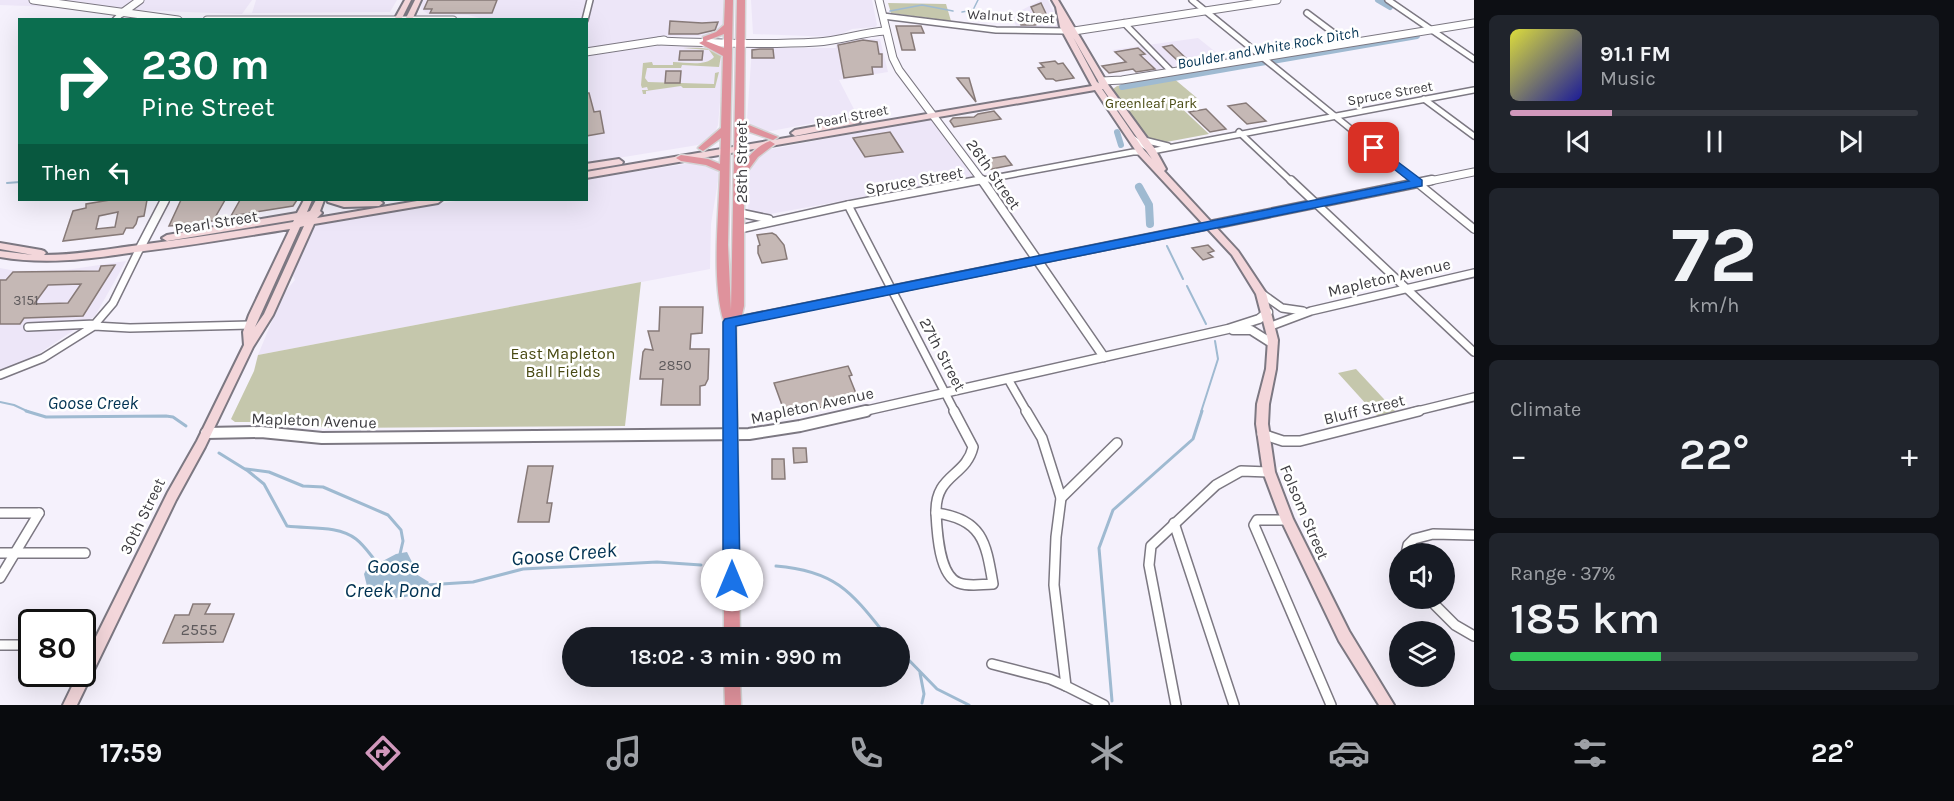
<!DOCTYPE html>
<meta charset="utf-8">
<style>
:root{--surface:#171b24;--page:#20242c;--text:#f1f3f6;--muted:#9ea1a6;--line:#363941;--accent:#d198bc}
body{margin:0;font-family:Karla,sans-serif;background:var(--page);color:var(--text);height:100vh;display:flex;flex-direction:column;font-size:22px;white-space:nowrap}
*{box-sizing:border-box;margin:0}
p{font-size:20px;color:var(--muted)}
.icon{flex:none;width:33px;height:33px;fill:none;stroke:currentColor;stroke-width:2;stroke-linecap:round;stroke-linejoin:round}
.map{position:relative;flex:1;overflow:hidden}
.sheet{display:flex;flex-direction:column;gap:15px;padding:15px;background:#0d0f14;width:480px}
.sheet>*{flex:none}
.hud{position:absolute;left:18px;top:18px;width:570px;height:183px;border-radius:0px;box-shadow:0 6px 24px #0002;background:#0b6e4f;color:#fff;overflow:hidden}
.fabs{position:absolute;left:1389px;top:543px;display:grid;gap:12px}
.fabs a{display:grid;place-items:center;width:66px;height:66px;border-radius:50%;background:var(--surface);box-shadow:0 6px 24px #0002;font-size:30px}
.speed{position:absolute;left:18px;top:609px;display:flex;gap:12px;font-size:30px;font-weight:700;text-align:center}
.speed>*{display:grid;place-content:center;width:78px;height:78px;border-radius:50%;background:var(--surface);box-shadow:0 6px 24px #0002;line-height:1}
.speed .limit{border:3px solid #111;border-radius:9px;background:#fff;color:#111}
.pin{position:absolute;display:grid;place-items:center;width:51px;height:51px;color:#fff;margin:-26px;border-radius:12px;box-shadow:0 3px 9px #0006}
.me{position:absolute;width:66px;margin:-33px;rotate:0deg;stroke-linejoin:round;filter:drop-shadow(0 0 4px #0008)}
.turn{display:flex;align-items:center;gap:21px;height:126px;padding:0 24px;font-size:27px}
.turn .icon{width:78px;height:78px;stroke-width:2.5}
.turn b{display:block;font-size:42px;line-height:51px}
.then{display:flex;align-items:center;height:57px;padding:0 24px;background:#0003;gap:12px;font-size:22px}
.big{font-size:45px;font-weight:600;line-height:1.1}
.sheet .tile{flex:1;display:flex;flex-direction:column;justify-content:center;gap:9px;min-width:0;padding:0 21px;border-radius:9px;background:var(--page)}
.sheet .dial{align-items:center;gap:0}
.dial b{font-size:78px;line-height:1}
.song{display:flex;align-items:center;gap:18px}
.cover{width:72px;height:72px;border-radius:9px;background:linear-gradient(135deg,hsl(60 70% 55%),hsl(240 70% 35%))}
.played{height:6px;border-radius:3px;background:linear-gradient(90deg,var(--accent) 25%,var(--line) 25%)}
.keys{display:flex;justify-content:space-around;direction:ltr}
.heat{display:flex;justify-content:space-between;align-items:center;font-size:33px;direction:ltr}
.charge{height:9px;border-radius:4px;background:linear-gradient(90deg,#34c759 37%,var(--line) 0)}
.trip{position:absolute;left:562px;top:627px;width:348px;height:60px;border-radius:30px;background:var(--surface);box-shadow:0 6px 24px #0002;font-weight:600;line-height:60px;text-align:center}
.dock{display:flex;height:96px;justify-content:space-around;align-items:center;background:#090b0e;color:var(--muted)}
.dock .icon{width:42px;height:42px}
.dock .active{color:var(--accent)}
.dock b{font-size:27px;color:var(--text)}
main{display:flex;flex:1;min-height:0}
.map>svg:first-child{display:block}
</style>
<main>
<div class="map">
<svg width="1474" height="705" viewBox="0 0 1474 705">
<rect width="100%" height="100%" fill="#f5f1fc"/>
<g fill="#ede6f8">
<path d="M0,0H252L242,14L0,5Z"/>
<path d="M256,0H397L390,12L252,13Z"/>
<path d="M422,0H724L726,25L722,30L706,36H663L598,48L587,47L586,20L484,19L468,15L428,14L421,9Z"/>
<path d="M751,0H872L877,25L875,27L852,29L835,37L753,34Z"/>
<path d="M1041,0H1048L1061,28L1017,29L1012,15Z"/>
<path d="M1198,38L1223,58L1139,75L1112,50Z"/>
<path d="M852,39H880L888,72L839,80L857,115L771,131L764,132L750,125L747,119L752,48H836V44Z"/>
<path d="M658,46L711,47L724,56L718,125L714,135L698,145L587,163L586,56Z"/>
<path d="M928,119L934,121L973,177L759,216L748,212L750,168L757,157L767,150Z"/>
<path d="M692,163H700L716,169L719,175L711,224L710,269L258,355L283,294L295,280L292,274L296,264L314,227L320,224L462,200H586L587,179Z"/>
<path d="M126,261L95,316L26,362L0,371V268L16,271L66,270Z"/>
</g>
<g fill="#c5c7ac">
<path d="M888,3L946,4L951,21L891,13Z"/>
<path d="M683,48C696,48 712,46 721,56L719,67L682,65L681,68H647L645,78L648,82L714,84L715,73L719,72L715,88H683L681,86L646,91V94H643L642,90H648L647,87L642,88L641,85L643,63L652,62L653,65H673V62C686,62 705,67 714,57L709,50Z"/>
<path d="M1172,77L1197,98L1175,102L1209,134L1161,143L1149,140L1113,89L1117,86Z"/>
<path d="M641,282L625,426L332,428L279,422H235L231,419L254,371L258,355Z"/>
<path d="M1356,369L1395,411L1377,416L1338,373Z"/>
</g>
<path fill="#9fbad1" d="M407,552L412,562L411,571L429,582C414,602 388,601 368,590L364,574L371,560L379,563L396,554Z"/>
<g fill="none" stroke-linecap="round" stroke-linejoin="round">
<g stroke="#9fbad1" stroke-width="1.5">
<path d="M890,11L922,5L953,11"/>
<path d="M962,12L973,10L978,0"/>
</g>
<g stroke="#9fbad1" stroke-width="2">
<path d="M7,183L20,182"/>
<path d="M1167,246L1183,279"/>
<path d="M1187,286L1206,324"/>
<path d="M0,402L14,405L29,412"/>
<path d="M1201,412L1218,359L1215,341"/>
</g>
<g stroke="#9fbad1" stroke-width="3">
<path d="M26,411L46,417L166,416L173,417L186,426"/>
<path d="M219,453L248,471L264,484L287,526C309,529 338,525 356,539C365,546 371,556 378,564"/>
<path d="M246,469L269,472L303,486L323,487L388,515L401,530L403,541L400,554"/>
<path d="M776,566C837,571 852,593 888,638"/>
<path d="M426,585L473,582L523,569L657,562L701,565"/>
<path d="M900,651L937,689L969,705"/>
<path d="M920,673L924,694L922,703"/>
<path d="M1112,701L1099,548L1113,510L1193,439L1202,411"/>
</g>
<g stroke="#9fbad1" stroke-width="6">
<path d="M1378,0L1390,7"/>
<path d="M1122,87L1417,36"/>
<path d="M1117,132L1121,145"/>
</g>
<path stroke="#9fbad1" stroke-width="8" d="M1139,187L1149,205L1150,224"/>
</g>
<g fill="#c5b8b5" stroke="#877a78" stroke-width="1.5" fill-rule="evenodd">
<path d="M428,0H497L492,13H430L432,9H424Z"/>
<path d="M1041,3L1049,20L1035,25H1021L1017,15H1035L1031,7Z"/>
<path d="M670,21L702,23L718,22L715,30L698,34H669Z"/>
<path d="M896,26H921L924,33H911L915,50H902Z"/>
<path d="M863,40L877,42L879,54H882V67H872L873,74L844,78L838,45Z"/>
<path d="M1172,45L1191,63L1177,60L1163,47Z"/>
<path d="M1138,48L1145,54L1140,55L1155,69L1136,72L1133,69L1109,73L1102,66L1126,62L1115,52Z"/>
<path d="M760,49H773L774,58H752V50Z"/>
<path d="M680,51H703L702,60H679Z"/>
<path d="M1055,61L1058,64L1063,63L1074,78L1056,81L1053,79H1046L1038,68L1044,67L1040,63Z"/>
<path d="M666,71H681L680,83H665Z"/>
<path d="M957,78H969L976,102Z"/>
<path d="M586,93H589L594,112L600,111L604,133L586,136Z"/>
<path d="M1246,103L1266,121L1247,124L1228,106Z"/>
<path d="M1206,109L1226,129L1210,132L1189,112Z"/>
<path d="M994,111L1001,119L954,127L950,121L953,118L974,117L978,114Z"/>
<path d="M890,132L903,152L865,157L853,138Z"/>
<path d="M1005,156L1012,165L987,170L980,160Z"/>
<path d="M110,200H147L144,216L138,217L136,224L133,228H126L123,234L63,241L73,211L86,208V204ZM118,212L115,227L96,229L99,216Z"/>
<path d="M181,200H225L213,221H203L201,224L169,226Z"/>
<path d="M240,200H297L293,206L231,216Z"/>
<path d="M772,233L776,235L784,245L787,259L762,263L758,253V246L760,245L757,235Z"/>
<path d="M1208,245L1214,251L1208,253L1213,257L1203,260L1192,248Z"/>
<path d="M115,265L83,316L24,318L20,324H0V280H6L13,272L99,271L101,266ZM81,284L68,303L34,304L48,285Z"/>
<path d="M660,307H703L702,333L691,334L690,349H709L708,379L705,385L700,386V405H661L663,379H640L643,352L645,349L653,350L648,331H659Z"/>
<path d="M848,366L852,375L849,376L857,396L822,405V407L786,416L774,383Z"/>
<path d="M793,448H806L807,462L794,463Z"/>
<path d="M772,459H784L785,479H772Z"/>
<path d="M528,466H553L547,503H552L549,522H518Z"/>
<path d="M193,604H210L205,614H234L223,642L163,643L175,615H189Z"/>
</g>
<g fill="none" stroke-linecap="round" stroke-linejoin="round">
<g stroke="#7c7882" stroke-width="8">
<g id="minor-far2">
<path d="M1192,0L1416,182"/>
<path d="M1388,0L1474,59"/>
<path d="M1307,13L1347,43"/>
<path d="M883,16L996,30L1066,31"/>
<path d="M115,20L122,13"/>
<path d="M585,20L590,0"/>
<path d="M1124,23L1172,72"/>
<path d="M1424,99L1474,136"/>
<path d="M1239,132L1292,182"/>
<path d="M1131,137L1152,151L1474,90"/>
<path d="M1144,140L1168,146"/>
<path d="M972,182L1133,152H1141L1145,155"/>
</g>
</g>
<g stroke="#7c7882" stroke-width="10">
<g id="minor-far1">
<path d="M1291,180L1474,352"/>
<path d="M1414,180L1474,229"/>
<path d="M848,205L955,412"/>
<path d="M740,213L769,219"/>
<path d="M740,229L848,205L980,180"/>
<path d="M1261,293L1282,308L1303,311"/>
<path d="M730,322L1211,225"/>
<path d="M1271,326L1311,311L1474,273"/>
<path d="M28,327L95,324L113,303L140,248"/>
<path d="M0,375L43,358L94,326L130,328L250,325"/>
<path d="M1008,379L1027,412"/>
<path d="M1413,412L1474,397"/>
</g>
</g>
<g stroke="#7c7882" stroke-width="12">
<g id="minor">
<path d="M1026,411L1042,438L1061,498L1056,537L1054,585L1066,686L1104,705"/>
<path d="M1262,434L1283,441H1300L1419,411"/>
<path d="M1061,498L1117,443"/>
<path d="M0,513H39"/>
<path d="M936,513C983,519 986,543 993,584C982,584 970,587 959,583C939,576 937,532 936,513Z"/>
<path d="M936,513C935,474 966,477 973,447L954,411"/>
<path d="M1287,520H1257L1254,525L1331,705"/>
<path d="M1174,523L1234,705"/>
<path d="M0,553H85"/>
<path d="M1406,554L1408,545L1414,539L1433,534L1474,535"/>
<path d="M0,578L39,513"/>
<path d="M1428,598L1455,625L1474,636"/>
<path d="M0,645H32"/>
<path d="M82,645L100,644"/>
<path d="M992,664L1050,679L1066,686"/>
<path d="M1176,705L1149,565L1151,546L1216,485L1241,471L1269,472"/>
</g>
</g>
<g stroke="#7c7882" stroke-width="9">
<g id="tertiary-far2">
<path d="M33,0L178,20"/>
<path d="M879,0L893,58L899,70L983,182"/>
<path d="M122,13L140,0"/>
<path d="M207,20H453"/>
<path d="M1074,31L1277,0"/>
<path d="M659,41C712,43 765,45 817,42C840,41 862,32 886,31"/>
<path d="M586,52L664,40"/>
<path d="M1102,81L1122,80L1474,23"/>
<path d="M1425,182L1474,172"/>
</g>
</g>
<g stroke="#7c7882" stroke-width="11">
<g id="tertiary-far1">
<path d="M982,180L1104,357"/>
<path d="M1211,225L1432,180"/>
<path d="M140,248L165,200"/>
<path d="M1233,330H1251L1273,344"/>
<path d="M860,412L1228,329L1259,319L1268,312"/>
</g>
</g>
<g stroke="#7c7882" stroke-width="14">
<path id="tertiary" d="M206,433L261,432L322,438L749,434L800,426L866,411"/>
</g>
<g stroke="#7c7882" stroke-width="4">
<g id="secondary">
<path d="M405,0H411L401,20H394Z"/>
<path d="M415,0H421L412,20H405Z"/>
<path d="M1052,0H1058L1109,86L1155,149L1166,169L1164,171L1238,251L1266,293L1278,340L1276,369L1269,404L1268,424L1275,472L1293,519L1349,631L1394,705H1379L1339,641L1281,520L1263,472L1256,424L1257,404L1266,369L1268,340L1256,294L1232,255L1138,154L1095,90L586,178V172L1092,86L1060,27L1056,7ZM1073,37L1100,84L1097,82ZM1102,89H1103L1152,159L1144,150Z"/>
<path d="M856,119L860,121L859,123L795,136L791,133L795,130Z"/>
<path d="M619,159L623,162L622,164L586,170V164Z"/>
<path d="M304,200H312L307,212L310,211L316,200H324L320,211L322,213L317,218L423,200H442L438,203L314,224L273,315L253,347L205,447L176,500L77,705H63L78,674H82V665L168,492L197,441L244,345L243,332L249,315L290,229C239,237 188,246 136,252C90,259 46,265 0,257V251L33,255L0,249V243L41,250L44,251L46,253L44,255C74,255 103,250 132,246C186,239 240,231 293,222L294,220L167,241L162,238L167,235L297,213ZM304,226L264,314L255,327L300,227Z"/>
<path d="M327,200H379L383,203L379,206L344,207L328,202Z"/>
</g>
</g>
<g stroke="#d4d4d5" stroke-width="3">
<g id="trunk">
<path d="M725,0H733L728,245L731,310L737,0H745L744,123L778,137L773,140L744,130V163C751,153 759,145 770,141L775,144L758,157L744,176V306L742,315L736,323L740,638H724V322C711,283 719,214 720,171L706,165L681,161L676,158L681,155L708,159L720,164L721,138L703,151L698,148L721,128L723,56L699,43L703,41V37L716,32L724,25ZM724,34V48L706,41Z"/>
<path d="M724,676H740L741,705H725Z"/>
</g>
</g>
<use href="#minor-far2" stroke="#fff" stroke-width="5"/>
<use href="#minor-far1" stroke="#fff" stroke-width="7"/>
<use href="#minor" stroke="#fff" stroke-width="9"/>
<use href="#tertiary-far2" stroke="#fff" stroke-width="7"/>
<use href="#tertiary-far1" stroke="#fff" stroke-width="8"/>
<use href="#tertiary" stroke="#fff" stroke-width="10"/>
<use href="#secondary" fill="#f3d6da" fill-rule="evenodd"/>
<use href="#trunk" fill="#df929c" fill-rule="evenodd"/>
</g>
<path fill="#1a73e8" stroke="#114b97" stroke-width="1.5" d="M1374,144L1422,180V186L736,326L740,580L738,586L732,588L726,586L723,580V322L725,319L1409,181L1370,150V145Z"/>
<g text-anchor="middle" stroke-width="5" stroke-linejoin="round" paint-order="stroke">
<g font-size="14" fill="#3d3c40" stroke="#fff">
<text transform="translate(1011 16) rotate(3)" y="5">Walnut Street</text>
<text transform="translate(1390 93) rotate(-10)" y="5">Spruce Street</text>
<text transform="translate(852 116) rotate(-11)" y="5">Pearl Street</text>
</g>
<g font-size="14" fill="#494a13" stroke="#fff">
<text x="1151" y="108">Greenleaf Park</text>
</g>
<g font-size="14" fill="#5f5b5d">
<text x="26" y="305">3151</text>
<text x="675" y="370">2850</text>
</g>
<g font-size="15" font-style="italic" fill="#013252" stroke="#fff">
<text transform="translate(1268 48) rotate(-10)" y="5">Boulder and White Rock Ditch</text>
</g>
<g font-size="16" fill="#3d3c40" stroke="#fff">
<text transform="translate(741 162) rotate(-90)" y="6">28th Street</text>
<text transform="translate(994 174) rotate(55)" y="6">26th Street</text>
<text transform="translate(914 180) rotate(-10)" y="6">Spruce Street</text>
<text transform="translate(216 222) rotate(-9)" y="6">Pearl Street</text>
<text transform="translate(1389 277) rotate(-13)" y="6">Mapleton Avenue</text>
<text transform="translate(943 354) rotate(62)" y="6">27th Street</text>
<text transform="translate(812 405) rotate(-12)" y="6">Mapleton Avenue</text>
<text transform="translate(1364 409) rotate(-14)" y="6">Bluff Street</text>
<text transform="translate(314 420) rotate(2)" y="6">Mapleton Avenue</text>
<text transform="translate(1305 512) rotate(67)" y="6">Folsom Street</text>
<text transform="translate(142 516) rotate(-64)" y="6">30th Street</text>
</g>
<g font-size="16" fill="#494a13" stroke="#fff">
<text x="563" y="359">East Mapleton<tspan x="563" dy="18">Ball Fields</tspan></text>
</g>
<g font-size="16" fill="#5f5b5d">
<text x="199" y="635">2555</text>
</g>
<g font-size="18" font-style="italic" fill="#013252" stroke="#fff">
<text x="93" y="409">Goose Creek</text>
</g>
<g font-size="21" font-style="italic" fill="#013252" stroke="#fff">
<text transform="translate(564 554) rotate(-5)" y="7">Goose Creek</text>
<text x="393" y="573">Goose<tspan x="393" dy="24">Creek Pond</tspan></text>
</g>
</g>
</svg>
<div class="fabs">
<a><svg class="icon" aria-label="sound" viewBox="0 0 24 24"><path d="M4 9h4l5-4v14l-5-4H4zM17 9q2 3 0 6"/></svg></a>
<a><svg class="icon" aria-label="layers" viewBox="0 0 24 24"><path d="M12 4l9 5-9 5-9-5zM3 14l9 5 9-5"/></svg></a>
</div>
<div class="speed"><div class="limit">80</div></div>
<div class="pin" style="left:1374px;top:148px;background:#d93025"><svg class="icon" aria-label="arrive" viewBox="0 0 24 24"><path d="M6 21V4h12l-3 4 3 4H6"/></svg></div>
<svg class="me" style="left:732px;top:580px" viewBox="-20 -20 40 40"><circle r="19" fill="#fff"/><path d="M0-13L10 11 0 6-10 11z" fill="#1a73e8"/></svg>
<div class="trip">18:02 · 3 min · 990 m</div>
<div class="hud">
<div class="turn"><svg class="icon" aria-label="right" viewBox="0 0 24 24"><path d="M7 20v-9h11M14 6l5 5-5 5"/></svg><div><b>230 m</b>Pine Street</div></div>
<div class="then">Then<svg class="icon" aria-label="left" viewBox="0 0 24 24"><path d="M17 20v-9H6M10 6l-5 5 5 5"/></svg></div>
</div>
</div>
<section class="sheet">
<div class="tile">
<div class="song"><i class="cover"></i><div><b>91.1 FM</b><p>Music</p></div></div>
<div class="played"></div>
<div class="keys"><svg class="icon" aria-label="previous" viewBox="0 0 24 24"><path d="M18 5L8 12l10 7zM5 5v14"/></svg><svg class="icon" aria-label="pause" viewBox="0 0 24 24"><path d="M8 5v14M16 5v14"/></svg><svg class="icon" aria-label="next" viewBox="0 0 24 24"><path d="M6 5l10 7-10 7zM19 5v14"/></svg></div>
</div>
<div class="tile dial"><b>72</b><p>km/h</p></div>
<div class="tile"><p>Climate</p>
<div class="heat"><a>−</a><b class="big">22°</b><a>+</a></div>
</div>
<div class="tile"><p>Range · 37%</p><b class="big">185 km</b><div class="charge"></div></div>
</section>
</main>
<nav class="dock">
<b>17:59</b>
<svg class="icon active" aria-label="directions" viewBox="0 0 24 24"><path d="M12 3l9 9-9 9-9-9zM9 14v-3h6M13 9l2 2-2 2"/></svg>
<svg class="icon" aria-label="music" viewBox="0 0 24 24"><path d="M9 18V5l10-2v13"/><circle cx="6" cy="18" r="3"/><circle cx="16" cy="16" r="3"/></svg>
<svg class="icon" aria-label="phone" viewBox="0 0 24 24"><path d="M5 4h4l2 5-3 2q2 4 5 5l2-3 5 2v4C11 20 4 13 5 4z"/></svg>
<svg class="icon" aria-label="climate" viewBox="0 0 24 24"><path d="M12 3v18M4 7l16 10M4 17L20 7"/></svg>
<svg class="icon" aria-label="car" viewBox="0 0 24 24"><path d="M5 17H2v-5l4-1 3-4h7l3 4 3 1v5h-3M9 17h6M6 11h13"/><circle cx="7" cy="17" r="2"/><circle cx="17" cy="17" r="2"/></svg>
<svg class="icon" aria-label="filters" viewBox="0 0 24 24"><path d="M4 7h16M4 17h16"/><circle cx="9" cy="7" r="2"/><circle cx="15" cy="17" r="2"/></svg>
<b>22°</b>
</nav>
